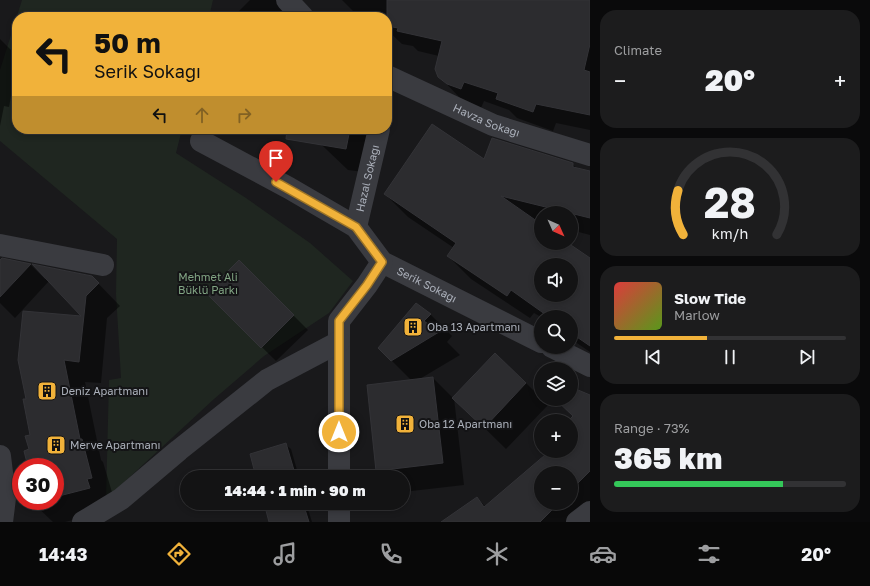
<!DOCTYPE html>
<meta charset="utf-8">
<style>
:root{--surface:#131314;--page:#1c1c1d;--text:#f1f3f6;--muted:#9d9ea0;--line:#323234;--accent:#f1b23a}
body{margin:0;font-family:"Golos Text",sans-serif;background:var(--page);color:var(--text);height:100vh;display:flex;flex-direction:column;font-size:15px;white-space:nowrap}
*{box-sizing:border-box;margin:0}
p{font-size:13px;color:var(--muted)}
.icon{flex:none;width:22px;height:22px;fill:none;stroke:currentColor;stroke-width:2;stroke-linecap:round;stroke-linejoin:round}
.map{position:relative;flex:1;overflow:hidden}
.panel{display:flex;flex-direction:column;gap:10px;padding:10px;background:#0a0a0b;width:280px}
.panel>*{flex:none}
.hud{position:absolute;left:12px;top:12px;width:380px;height:122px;border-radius:16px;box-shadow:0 2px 6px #0003,0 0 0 1px var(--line);background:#f1b23a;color:#111;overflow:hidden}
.needle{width:26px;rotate:135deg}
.tools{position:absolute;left:534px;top:206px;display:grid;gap:8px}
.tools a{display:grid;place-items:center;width:44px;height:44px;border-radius:50%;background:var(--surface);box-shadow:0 2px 6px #0003,0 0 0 1px var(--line);font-size:20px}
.speed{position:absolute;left:12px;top:458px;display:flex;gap:8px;font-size:20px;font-weight:700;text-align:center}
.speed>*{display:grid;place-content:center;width:52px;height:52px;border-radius:50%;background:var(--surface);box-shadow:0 2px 6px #0003,0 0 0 1px var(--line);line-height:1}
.speed .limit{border:6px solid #d22;background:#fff;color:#111}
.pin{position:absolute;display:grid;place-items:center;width:34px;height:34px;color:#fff;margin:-41px -17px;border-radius:50% 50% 50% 0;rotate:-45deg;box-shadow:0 0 4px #0007}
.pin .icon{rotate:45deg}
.me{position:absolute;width:44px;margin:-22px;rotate:0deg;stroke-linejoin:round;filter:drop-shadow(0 0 3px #0008)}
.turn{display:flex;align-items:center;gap:14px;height:84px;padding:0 16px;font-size:18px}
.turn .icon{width:52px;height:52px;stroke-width:2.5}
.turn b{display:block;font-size:28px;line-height:34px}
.lanes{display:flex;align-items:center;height:38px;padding:0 16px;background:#0003;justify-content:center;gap:20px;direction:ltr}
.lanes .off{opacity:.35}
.big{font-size:30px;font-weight:800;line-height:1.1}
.panel .widget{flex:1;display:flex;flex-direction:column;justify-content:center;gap:6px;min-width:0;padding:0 14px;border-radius:16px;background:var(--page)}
.panel .dial{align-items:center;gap:0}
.dial svg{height:104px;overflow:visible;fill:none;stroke:var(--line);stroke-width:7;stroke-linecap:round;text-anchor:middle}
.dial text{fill:var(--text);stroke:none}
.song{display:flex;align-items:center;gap:12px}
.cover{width:48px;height:48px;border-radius:6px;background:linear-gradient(135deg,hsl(0 70% 55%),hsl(90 70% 35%))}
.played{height:4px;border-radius:2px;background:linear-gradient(90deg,var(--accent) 40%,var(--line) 40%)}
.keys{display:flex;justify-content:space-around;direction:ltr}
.heat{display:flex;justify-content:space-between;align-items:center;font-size:22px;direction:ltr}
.charge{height:6px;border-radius:3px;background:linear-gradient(90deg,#34c759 73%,var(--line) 0)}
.trip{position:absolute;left:180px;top:470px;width:230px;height:40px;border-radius:20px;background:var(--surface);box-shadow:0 2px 6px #0003,0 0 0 1px var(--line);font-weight:800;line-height:40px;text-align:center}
.dock{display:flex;height:64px;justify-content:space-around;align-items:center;background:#080808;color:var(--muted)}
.dock .icon{width:28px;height:28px}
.dock .selected{color:var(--accent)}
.dock b{font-size:18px;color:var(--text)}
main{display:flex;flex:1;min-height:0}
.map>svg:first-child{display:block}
</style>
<main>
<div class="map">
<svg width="590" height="522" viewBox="0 0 590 522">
<rect width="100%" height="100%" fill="#19191b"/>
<path fill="#1f2620" d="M22,0H213L209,17H17V129H182L176,153L246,198L310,243L353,281L329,313L264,356L214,399L106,499L109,380L121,378L116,294L117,239L0,141V70Z"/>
<g fill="#0007" fill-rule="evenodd">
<path d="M250,0H279L296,17H243L238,12Z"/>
<path d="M342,0H590V130L556,123L553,131L517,118L509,110L484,101L481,108L468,104L459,97L439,76V56L418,51L413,46L402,44L387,30V17H359Z"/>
<path d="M0,39L16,55L14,61L17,64L9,107L4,106L0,126Z"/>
<path d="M305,129H378L371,173L348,170Z"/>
<path d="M484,161L572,164L578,169L590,172V235L571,230V213H541V223L536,222L541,225V243H567L590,259V352L571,339V317H541L534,313L530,318L471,279L448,256L454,248L408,217L385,194ZM541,265H571V295H541Z"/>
<path d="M3,259L31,265L45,279L46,278L91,276L120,306L107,318L101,383L85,382L101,460L103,462L114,499L111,510L65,522H53L33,503V501H55V467H29L31,435L27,399L84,318L49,281L15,318L0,303V262Z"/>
<path d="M239,261L308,330L276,361L207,293Z"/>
<path d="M416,305L431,315L452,336L447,342L460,355L418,380L433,378L453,398L526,383L548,405L506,449L454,398L464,485L403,492V477H384L377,470L412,381L379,348Z"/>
<path d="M571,388L590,396V516L588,522H443L477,498L486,507L546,455L542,451H571V421H570L574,416L557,399H571ZM541,473H571V503H541Z"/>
<path d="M286,445L291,449L299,477H257Z"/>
<path d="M265,503H306L312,522H270Z"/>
</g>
<g fill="#2c2c2f" stroke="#333337" fill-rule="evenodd">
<path d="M387,0H590V44L584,70L590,72V115L536,104L533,112L496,99L498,93L464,82L461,89L447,84L438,77L435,69L442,41L397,31L398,28L387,26Z"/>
<path d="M432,124L484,159L492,138L573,163V167L590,171V218L501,196L541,224V243H568L590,258V346L571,333V317H549L511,290L507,296L447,256L456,243L384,194ZM541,265H571V295H541Z"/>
<path d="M287,129H350L346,149L286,139Z"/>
<path d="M2,258L31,264L0,297V260Z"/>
<path d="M239,260L294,315L261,348L206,293Z"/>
<path d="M32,264L92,276L99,283L86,296L79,362L64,360L80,439H82L92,478L87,479L90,488L55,497V467H28L24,451L29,449L25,436L30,435L23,399H26L18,360L23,311L81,316Z"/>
<path d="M416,303L431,314L424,321L439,332L391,361L378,348Z"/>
<path d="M495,353L526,383L484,428L452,398Z"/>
<path d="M433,377L443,463L376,471L367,385Z"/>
<path d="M571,387L590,395V471L571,490V473H541V503H559L540,522H441L477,497L484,507L545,455L540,450L541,449V451H571V421H568L573,416L555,399H571Z"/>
<path d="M286,443L296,477H256L250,454Z"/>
<path d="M264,503H303L309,522H269Z"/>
</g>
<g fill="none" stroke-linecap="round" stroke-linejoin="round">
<g stroke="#3a3b40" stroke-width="22">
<path d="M287,0L303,17"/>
<path id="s1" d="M387,76L493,125L590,155"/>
<path id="s2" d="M201,141L289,188L356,227L382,262L541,342"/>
<path id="s3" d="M356,227L379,129"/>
<path d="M0,245L103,265"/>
<path d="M552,347L590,366"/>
<path d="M0,456L5,498L2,522"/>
<path d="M339,477V321L367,285L382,262"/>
<path d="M83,522L121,499L179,450L267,380L339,342"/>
<path d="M339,522V503"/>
<path d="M577,522L590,512"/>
</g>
</g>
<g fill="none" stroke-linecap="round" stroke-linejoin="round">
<g stroke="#9d7426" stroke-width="10">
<path id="route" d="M276,182L356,227L382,262L367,285L339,321V432"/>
</g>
<use href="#route" stroke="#f1b23a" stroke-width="7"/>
</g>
<defs>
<g id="building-square" transform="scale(1)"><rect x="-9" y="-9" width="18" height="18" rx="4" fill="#f1b23a" stroke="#141416"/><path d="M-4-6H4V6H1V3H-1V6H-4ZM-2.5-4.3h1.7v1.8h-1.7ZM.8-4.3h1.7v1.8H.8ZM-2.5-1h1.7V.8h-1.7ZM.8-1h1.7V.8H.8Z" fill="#111"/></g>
</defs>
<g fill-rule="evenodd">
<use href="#building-square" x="413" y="327"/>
<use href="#building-square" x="47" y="391"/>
<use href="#building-square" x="405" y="424"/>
<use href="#building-square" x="56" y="445"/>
</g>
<g text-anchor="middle" stroke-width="4" stroke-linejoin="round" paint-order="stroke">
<g font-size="11" fill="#abb0ba" stroke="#141416">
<text dy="4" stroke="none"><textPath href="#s1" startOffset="109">Havza Sokağı</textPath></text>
<text dy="4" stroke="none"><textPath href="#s3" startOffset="50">Hazal Sokağı</textPath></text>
<text dy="4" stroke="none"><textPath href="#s2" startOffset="271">Serik Sokağı</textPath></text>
</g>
<g font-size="11" fill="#82a584" stroke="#141416">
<text x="208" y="281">Mehmet Ali<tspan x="208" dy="13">Büklü Parkı</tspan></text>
</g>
<g font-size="11" fill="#abb0ba" stroke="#141416" text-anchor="start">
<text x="427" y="331">Oba 13 Apartmanı</text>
<text x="61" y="395">Deniz Apartmanı</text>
<text x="419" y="428">Oba 12 Apartmanı</text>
<text x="70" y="449">Merve Apartmanı</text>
</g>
</g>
</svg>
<div class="tools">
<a><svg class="needle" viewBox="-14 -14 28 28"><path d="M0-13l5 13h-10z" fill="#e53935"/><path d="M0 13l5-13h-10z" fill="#9d9ea0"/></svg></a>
<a><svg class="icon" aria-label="sound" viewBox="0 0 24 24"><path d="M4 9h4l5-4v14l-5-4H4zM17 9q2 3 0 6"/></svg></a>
<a><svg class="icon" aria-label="search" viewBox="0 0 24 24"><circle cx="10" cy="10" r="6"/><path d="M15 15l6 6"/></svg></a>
<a><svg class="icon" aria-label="layers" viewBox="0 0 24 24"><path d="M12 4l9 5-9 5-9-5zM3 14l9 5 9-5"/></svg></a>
<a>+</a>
<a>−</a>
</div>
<div class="speed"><div class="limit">30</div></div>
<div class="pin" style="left:276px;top:182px;background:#d93025"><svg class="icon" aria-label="arrive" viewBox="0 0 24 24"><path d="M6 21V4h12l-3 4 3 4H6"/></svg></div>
<svg class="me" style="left:339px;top:432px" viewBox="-20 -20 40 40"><circle r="17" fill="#f1b23a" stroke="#fff" stroke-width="3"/><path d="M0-11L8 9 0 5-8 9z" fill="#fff"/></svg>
<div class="trip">14:44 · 1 min · 90 m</div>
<div class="hud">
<div class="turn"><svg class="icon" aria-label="left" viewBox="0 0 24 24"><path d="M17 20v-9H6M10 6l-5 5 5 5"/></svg><div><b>50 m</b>Serik Sokağı</div></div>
<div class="lanes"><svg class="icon" aria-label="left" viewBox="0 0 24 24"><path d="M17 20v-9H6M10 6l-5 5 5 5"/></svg><svg class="icon off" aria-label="ahead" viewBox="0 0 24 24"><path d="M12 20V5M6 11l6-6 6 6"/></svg><svg class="icon off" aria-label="right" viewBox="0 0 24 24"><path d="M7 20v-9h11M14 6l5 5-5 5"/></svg></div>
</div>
</div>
<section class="panel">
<div class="widget"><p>Climate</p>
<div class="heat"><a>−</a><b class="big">20°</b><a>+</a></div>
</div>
<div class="widget dial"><svg viewBox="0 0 100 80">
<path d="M14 69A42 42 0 1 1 86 69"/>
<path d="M14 69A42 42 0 0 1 10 35" stroke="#f1b23a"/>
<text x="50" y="56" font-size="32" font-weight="700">28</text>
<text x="50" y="72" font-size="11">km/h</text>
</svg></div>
<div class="widget">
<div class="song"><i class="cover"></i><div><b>Slow Tide</b><p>Marlow</p></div></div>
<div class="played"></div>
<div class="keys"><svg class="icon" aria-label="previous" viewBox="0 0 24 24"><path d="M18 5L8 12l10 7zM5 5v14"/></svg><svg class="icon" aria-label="pause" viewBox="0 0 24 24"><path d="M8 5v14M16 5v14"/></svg><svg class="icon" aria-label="next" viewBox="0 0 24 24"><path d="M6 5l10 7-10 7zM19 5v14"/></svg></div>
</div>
<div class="widget"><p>Range · 73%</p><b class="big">365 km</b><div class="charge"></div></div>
</section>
</main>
<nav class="dock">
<b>14:43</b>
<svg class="icon selected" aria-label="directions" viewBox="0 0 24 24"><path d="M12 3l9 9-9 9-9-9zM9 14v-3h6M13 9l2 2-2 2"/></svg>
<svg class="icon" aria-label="music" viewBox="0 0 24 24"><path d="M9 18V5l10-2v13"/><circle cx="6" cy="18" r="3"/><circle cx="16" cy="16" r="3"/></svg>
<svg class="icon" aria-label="phone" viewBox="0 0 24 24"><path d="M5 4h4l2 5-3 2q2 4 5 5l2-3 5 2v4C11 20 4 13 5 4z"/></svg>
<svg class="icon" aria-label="climate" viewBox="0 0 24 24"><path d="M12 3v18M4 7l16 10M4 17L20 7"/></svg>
<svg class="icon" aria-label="car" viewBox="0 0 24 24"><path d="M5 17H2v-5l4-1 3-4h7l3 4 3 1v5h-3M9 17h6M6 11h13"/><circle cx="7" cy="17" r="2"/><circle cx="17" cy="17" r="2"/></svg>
<svg class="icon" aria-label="filters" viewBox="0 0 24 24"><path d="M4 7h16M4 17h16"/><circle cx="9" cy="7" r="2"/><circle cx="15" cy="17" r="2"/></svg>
<b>20°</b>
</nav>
